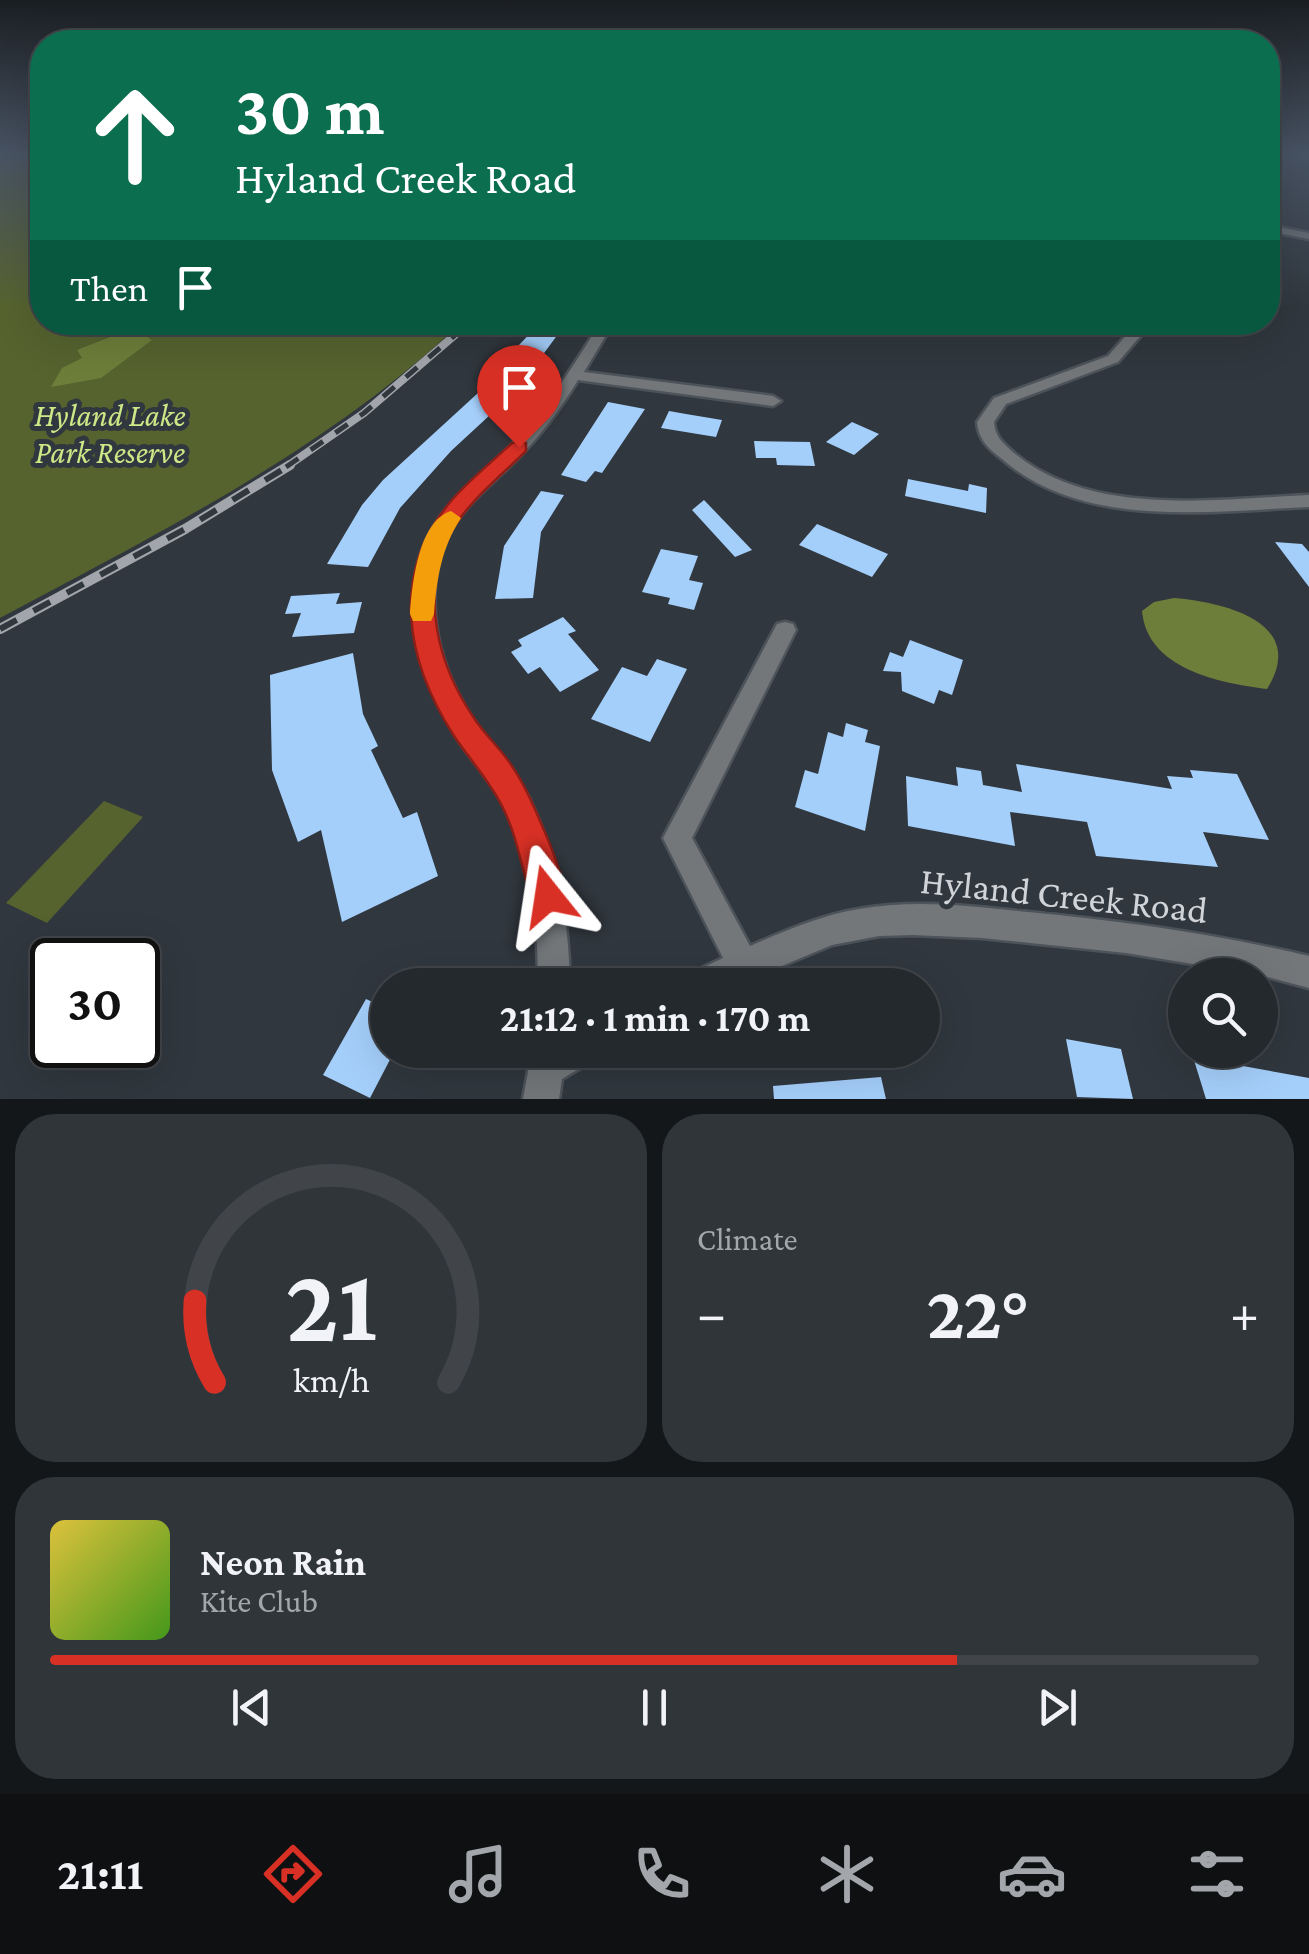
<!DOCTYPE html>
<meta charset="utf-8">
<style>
:root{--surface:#24292e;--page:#30353a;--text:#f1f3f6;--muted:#a3a6aa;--line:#41454a;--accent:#d93025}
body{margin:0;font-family:"Crimson Pro",serif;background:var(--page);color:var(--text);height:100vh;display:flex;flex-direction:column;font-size:38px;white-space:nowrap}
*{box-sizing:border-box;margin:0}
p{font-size:32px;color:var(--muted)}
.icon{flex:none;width:55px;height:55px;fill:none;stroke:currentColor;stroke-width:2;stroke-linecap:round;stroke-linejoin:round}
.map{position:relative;height:1099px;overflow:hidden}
.details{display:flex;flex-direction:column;gap:15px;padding:15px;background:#141719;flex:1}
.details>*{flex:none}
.top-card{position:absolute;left:30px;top:30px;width:1250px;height:305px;border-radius:40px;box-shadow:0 10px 40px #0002,0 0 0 2px var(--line);background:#0b6e4f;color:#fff;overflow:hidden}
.fabs{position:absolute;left:1168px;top:958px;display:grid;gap:20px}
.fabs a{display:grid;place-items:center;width:110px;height:110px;border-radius:50%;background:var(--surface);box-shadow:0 10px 40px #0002,0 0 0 2px var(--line);font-size:50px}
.speed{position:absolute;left:30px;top:938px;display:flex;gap:20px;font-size:50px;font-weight:700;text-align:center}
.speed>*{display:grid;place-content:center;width:130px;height:130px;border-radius:50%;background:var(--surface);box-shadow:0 10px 40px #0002,0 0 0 2px var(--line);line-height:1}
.speed .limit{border:5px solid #111;border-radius:15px;background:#fff;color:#111}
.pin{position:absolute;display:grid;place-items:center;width:85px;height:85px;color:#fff;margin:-102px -42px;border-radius:50% 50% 50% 0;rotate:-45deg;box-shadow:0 0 10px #0007}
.pin .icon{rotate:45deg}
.me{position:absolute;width:110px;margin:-55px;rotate:345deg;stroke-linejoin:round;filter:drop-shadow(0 0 8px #0008)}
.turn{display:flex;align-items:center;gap:35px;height:210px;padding:0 40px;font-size:45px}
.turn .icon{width:130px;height:130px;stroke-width:2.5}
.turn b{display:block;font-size:70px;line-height:85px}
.then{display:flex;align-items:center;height:95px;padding:0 40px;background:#0003;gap:20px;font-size:38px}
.big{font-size:75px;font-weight:700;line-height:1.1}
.details .card{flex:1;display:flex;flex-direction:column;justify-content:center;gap:15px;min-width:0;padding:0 35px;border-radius:40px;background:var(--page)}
.details .dial{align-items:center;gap:0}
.dial svg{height:260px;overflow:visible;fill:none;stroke:var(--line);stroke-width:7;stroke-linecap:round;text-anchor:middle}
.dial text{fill:var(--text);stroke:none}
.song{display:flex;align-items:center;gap:30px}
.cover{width:120px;height:120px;border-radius:15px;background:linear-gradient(135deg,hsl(50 70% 55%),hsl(100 70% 35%))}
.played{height:10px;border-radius:5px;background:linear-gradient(90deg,var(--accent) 75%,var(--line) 75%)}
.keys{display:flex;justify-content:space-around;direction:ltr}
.heat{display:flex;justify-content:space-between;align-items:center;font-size:55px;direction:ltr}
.details .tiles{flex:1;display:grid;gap:15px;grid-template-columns:1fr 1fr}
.card:last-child{grid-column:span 2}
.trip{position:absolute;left:370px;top:968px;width:570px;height:100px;border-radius:50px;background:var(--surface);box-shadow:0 10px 40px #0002,0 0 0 2px var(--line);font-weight:700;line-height:100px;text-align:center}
.tab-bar{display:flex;height:160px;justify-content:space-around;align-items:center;background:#0e1012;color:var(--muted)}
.tab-bar .icon{width:70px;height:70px}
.tab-bar .on{color:var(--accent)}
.tab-bar b{font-size:45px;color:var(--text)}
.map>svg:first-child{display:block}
</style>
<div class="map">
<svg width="1309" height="1099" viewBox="0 0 1309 1099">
<rect width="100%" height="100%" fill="#30373e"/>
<g fill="#56632f">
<path d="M0,154H42V322L461,323C327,449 161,532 0,618Z"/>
<path d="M104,801L143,817L47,923L6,903Z"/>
</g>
<g fill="#6d7e3a">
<path d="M138,331L152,340L101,378L51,387L62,368L82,358L77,350L118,334Z"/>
<path d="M1174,598C1223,602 1309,622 1267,689C1219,683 1147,669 1142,611L1154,602Z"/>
</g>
<g fill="#a5cffb">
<path d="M541,322H567L516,391L451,451L400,508L368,567L327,564L362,505L383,480L502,371L495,370Z"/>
<path d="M608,402L645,409L602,473L595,471L586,482L561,475Z"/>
<path d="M669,411L686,414L722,420L716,437L661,428Z"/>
<path d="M852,422L879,434L854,455L826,442Z"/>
<path d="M754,441L810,442L815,466L777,465L776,458H756Z"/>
<path d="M908,479L968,491L969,484L987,488L986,513L905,496Z"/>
<path d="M541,491L564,495L541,532L533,598L495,599L504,546Z"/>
<path d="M704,500L752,550L735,557L692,510Z"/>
<path d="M817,524L888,554L872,577L799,545Z"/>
<path d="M1275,542L1302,544L1309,552V587Z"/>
<path d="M661,549L698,556L689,580L703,583L694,610L668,604L670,598L642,592Z"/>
<path d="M340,593L336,604L362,602L354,633L292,637L301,613L285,614L291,596Z"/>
<path d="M563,617L576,631L568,634L599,670L560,692L540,667L528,674L511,652L522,646L518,640Z"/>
<path d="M910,640L963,660L952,695L939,690L934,704L902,691L901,672L883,671L890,652L903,657Z"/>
<path d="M353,653L363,714L378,746L371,750L403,818L417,812L438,876L342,922L321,830L298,842L272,770L270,675Z"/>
<path d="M657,659L687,669L650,742L591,719L622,667L647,676Z"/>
<path d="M846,723L868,730L865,742L880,746L865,831L795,807L805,770L818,774L828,732L843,737Z"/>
<path d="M1016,764L1172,789L1167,776L1193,778L1190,770L1237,774L1269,840L1203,832L1218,867L1096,856L1087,822L1010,812L1015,846L908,826L906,776L958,786L956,767L981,771L983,785L1022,792Z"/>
<path d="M366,999L388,1009V1050H395L370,1098L323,1075Z"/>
<path d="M1066,1039L1121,1049L1133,1099L1077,1097Z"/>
<path d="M1193,1057L1309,1078V1099H1206Z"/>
<path d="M881,1077L886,1099H774L773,1086Z"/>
</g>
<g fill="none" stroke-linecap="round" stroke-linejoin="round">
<g stroke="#4d535a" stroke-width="5">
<g id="street">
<path d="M1268,225L1309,233V239L1268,231Z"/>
<path d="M601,322H614L584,372L773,396L781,401L773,406L578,380C561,408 541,435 518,458C493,483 462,506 447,538C420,601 439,671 477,725C495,750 516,773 530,800C558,859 569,920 570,985H538C538,927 533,867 508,813C496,788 477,767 461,744C421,683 394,604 429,535C451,492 495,465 527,429C555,396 577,359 601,322Z"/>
<path d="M1128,322H1142L1143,333L1118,362L1006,404L994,422C995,437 1003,443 1014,453C1093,518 1214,499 1309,495V507C1209,511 1083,530 1002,459C989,449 978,439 977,422L994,398L1108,356L1129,332Z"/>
<path d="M785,622L793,624L796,630L692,838L750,946C785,931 821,915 859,909C915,899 972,906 1028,912C1123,921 1216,934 1309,956V988L1260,975L1126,953L982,938L913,935L879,936L832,945L736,985H684L689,974L723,958L663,838L777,624Z"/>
<path d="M532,1050H595L590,1062L562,1079L559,1099H523Z"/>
</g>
</g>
<use href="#street" fill="#73777a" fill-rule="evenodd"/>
<g stroke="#a2a6ac" stroke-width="6">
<path id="rail-far2" d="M452,338L469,322"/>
</g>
<g stroke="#a2a6ac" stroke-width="8">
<path id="rail-far1" d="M286,467L364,413L455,335"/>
</g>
<g stroke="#a2a6ac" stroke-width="10">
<path id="rail" d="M0,629L185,529L290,465"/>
</g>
<use href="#rail-far2" stroke="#30373e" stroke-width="4" stroke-dasharray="11" stroke-linecap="butt"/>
<use href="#rail-far1" stroke="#30373e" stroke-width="5" stroke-dasharray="15" stroke-linecap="butt"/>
<use href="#rail" stroke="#30373e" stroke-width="6" stroke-dasharray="19" stroke-linecap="butt"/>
</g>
<linearGradient id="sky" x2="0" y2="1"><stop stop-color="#1a1e22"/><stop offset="0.5" stop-color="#485363"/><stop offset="1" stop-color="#485363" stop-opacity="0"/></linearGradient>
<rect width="1309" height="308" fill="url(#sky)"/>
<path fill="#d93025" stroke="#8d1f18" stroke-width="2.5" d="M519,441L526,443V451C500,477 466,503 449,536C420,596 438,665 474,718C485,735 501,749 512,766C528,790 538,816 549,842C557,863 568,887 560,908L548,913L535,908C522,875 519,839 502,806C489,780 470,760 454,736C406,661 389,574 451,501C469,480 492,462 512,443Z"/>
<path fill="#f59e0b" d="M451,511L461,518C441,549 437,578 434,614L431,621H413L410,614C412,586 418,521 451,511Z"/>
<g text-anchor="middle" stroke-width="10" stroke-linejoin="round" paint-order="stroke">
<g font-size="32" font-style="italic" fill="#cde887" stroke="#30373e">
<text x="110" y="426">Hyland Lake<tspan x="110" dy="37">Park Reserve</tspan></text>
</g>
<g font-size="38" fill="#d0d4d9" stroke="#30373e">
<text transform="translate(1064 895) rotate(6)" y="13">Hyland Creek Road</text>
</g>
</g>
</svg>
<div class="fabs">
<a><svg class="icon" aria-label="search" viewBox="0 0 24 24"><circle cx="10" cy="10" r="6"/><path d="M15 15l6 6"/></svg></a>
</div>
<div class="speed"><div class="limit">30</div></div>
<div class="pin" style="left:519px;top:447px;background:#d93025"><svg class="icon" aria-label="arrive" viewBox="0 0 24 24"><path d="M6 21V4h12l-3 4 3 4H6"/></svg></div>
<svg class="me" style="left:548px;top:896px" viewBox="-20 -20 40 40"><path d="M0-17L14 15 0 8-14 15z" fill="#d93025" stroke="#fff" stroke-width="4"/></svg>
<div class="trip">21:12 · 1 min · 170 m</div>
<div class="top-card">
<div class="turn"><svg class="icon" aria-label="ahead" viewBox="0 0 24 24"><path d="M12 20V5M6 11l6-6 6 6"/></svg><div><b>30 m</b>Hyland Creek Road</div></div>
<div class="then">Then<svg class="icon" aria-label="arrive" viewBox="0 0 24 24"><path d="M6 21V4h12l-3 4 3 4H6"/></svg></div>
</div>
</div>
<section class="details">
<div class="tiles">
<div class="card dial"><svg viewBox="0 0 100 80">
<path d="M14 69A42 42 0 1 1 86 69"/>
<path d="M14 69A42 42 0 0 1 8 44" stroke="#d93025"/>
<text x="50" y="56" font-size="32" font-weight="700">21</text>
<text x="50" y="72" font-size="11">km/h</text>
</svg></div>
<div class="card"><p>Climate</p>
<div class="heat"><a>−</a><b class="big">22°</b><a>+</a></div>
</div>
<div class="card">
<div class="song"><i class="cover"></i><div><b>Neon Rain</b><p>Kite Club</p></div></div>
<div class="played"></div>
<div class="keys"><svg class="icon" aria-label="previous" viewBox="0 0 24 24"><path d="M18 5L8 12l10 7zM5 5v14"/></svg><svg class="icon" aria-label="pause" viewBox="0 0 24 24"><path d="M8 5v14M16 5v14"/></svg><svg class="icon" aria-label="next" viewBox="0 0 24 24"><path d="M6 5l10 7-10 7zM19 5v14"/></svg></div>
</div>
</div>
</section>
<nav class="tab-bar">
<b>21:11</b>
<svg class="icon on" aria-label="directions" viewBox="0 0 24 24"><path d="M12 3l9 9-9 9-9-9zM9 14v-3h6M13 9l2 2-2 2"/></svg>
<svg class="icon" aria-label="music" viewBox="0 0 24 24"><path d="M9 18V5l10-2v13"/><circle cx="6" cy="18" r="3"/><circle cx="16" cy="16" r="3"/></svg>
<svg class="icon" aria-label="phone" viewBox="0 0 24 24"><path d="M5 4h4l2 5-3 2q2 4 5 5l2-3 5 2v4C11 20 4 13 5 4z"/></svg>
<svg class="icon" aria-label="climate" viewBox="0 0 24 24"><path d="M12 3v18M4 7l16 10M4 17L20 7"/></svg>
<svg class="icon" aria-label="car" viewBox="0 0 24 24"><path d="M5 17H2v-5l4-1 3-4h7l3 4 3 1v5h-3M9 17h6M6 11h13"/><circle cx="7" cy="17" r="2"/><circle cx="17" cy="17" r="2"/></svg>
<svg class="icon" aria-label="filters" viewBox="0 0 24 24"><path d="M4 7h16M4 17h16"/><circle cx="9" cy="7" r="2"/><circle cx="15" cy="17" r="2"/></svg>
</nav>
